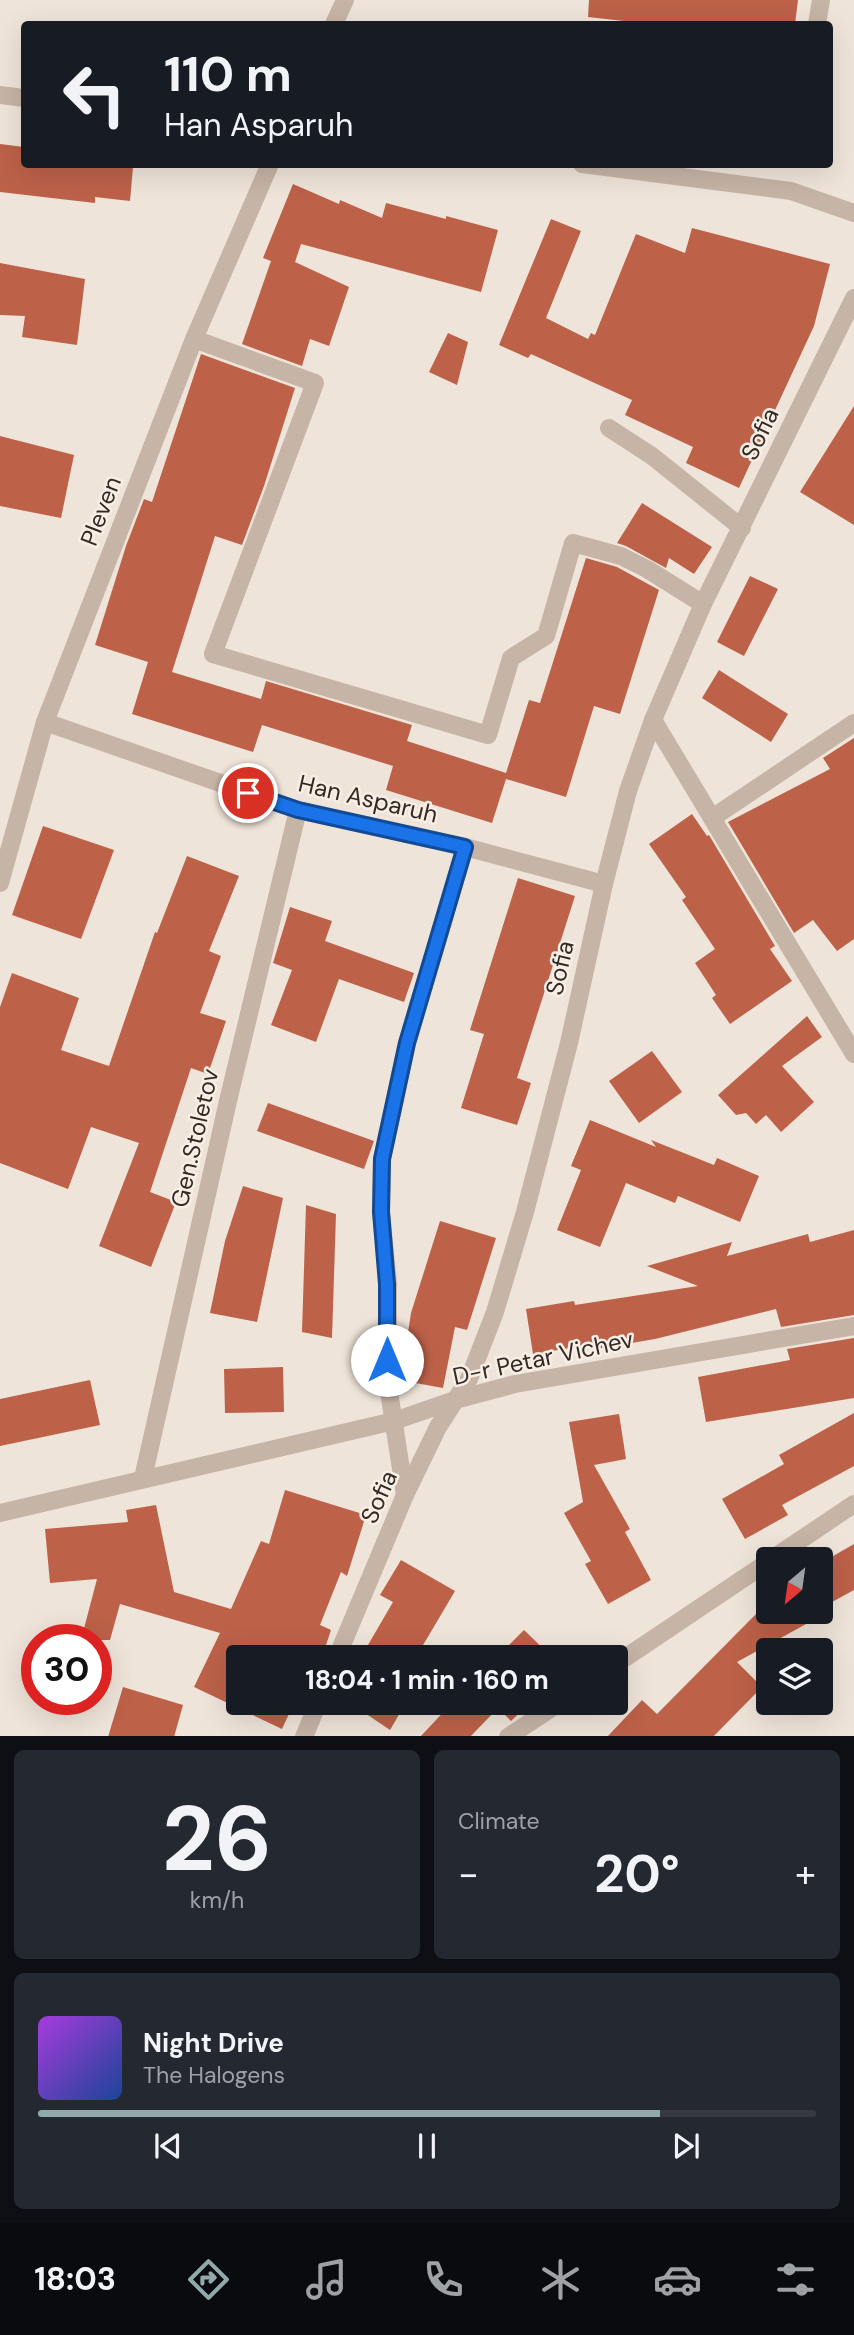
<!DOCTYPE html>
<meta charset="utf-8">
<style>
:root{--surface:#171b24;--page:#242831;--text:#f1f3f6;--muted:#9ea1a6;--line:#363941;--accent:#92a9ac}
body{margin:0;font-family:"DM Sans",sans-serif;background:var(--page);color:var(--text);height:100vh;display:flex;flex-direction:column;font-size:26px;white-space:nowrap}
*{box-sizing:border-box;margin:0}
p{font-size:23px;color:var(--muted)}
.icon{flex:none;width:38px;height:38px;fill:none;stroke:currentColor;stroke-width:2;stroke-linecap:round;stroke-linejoin:round}
.map{position:relative;height:1736px;overflow:hidden}
.details{display:flex;flex-direction:column;gap:14px;padding:14px;background:#0d0f14;flex:1}
.details>*{flex:none}
.hud{position:absolute;left:21px;top:21px;width:812px;height:147px;border-radius:7px;box-shadow:0 7px 28px #0002;background:#171b24;color:var(--text);overflow:hidden}
.needle{width:46px;rotate:209deg}
.controls{position:absolute;left:756px;top:1547px;display:grid;gap:14px}
.controls a{display:grid;place-items:center;width:77px;height:77px;border-radius:7px;background:var(--surface);box-shadow:0 7px 28px #0002;font-size:35px}
.speed{position:absolute;left:21px;top:1624px;display:flex;gap:14px;font-size:35px;font-weight:700;text-align:center}
.speed>*{display:grid;place-content:center;width:91px;height:91px;border-radius:50%;background:var(--surface);box-shadow:0 7px 28px #0002;line-height:1}
.speed .limit{border:10px solid #d22;background:#fff;color:#111}
.pin{position:absolute;display:grid;place-items:center;width:60px;height:60px;color:#fff;margin:-30px;border:4px solid #fff;border-radius:50%;box-shadow:0 2px 7px #0007}
.me{position:absolute;width:77px;margin:-38px;rotate:0deg;stroke-linejoin:round;filter:drop-shadow(0 0 5px #0008)}
.turn{display:flex;align-items:center;gap:24px;height:147px;padding:0 28px;font-size:32px}
.turn .icon{width:91px;height:91px;stroke-width:2.5}
.turn b{display:block;font-size:49px;line-height:60px}
.big{font-size:52px;font-weight:700;line-height:1.1}
.details .widget{flex:1;display:flex;flex-direction:column;justify-content:center;gap:10px;min-width:0;padding:0 24px;border-radius:10px;background:var(--page)}
.details .dial{align-items:center;gap:0}
.dial b{font-size:91px;line-height:1}
.song{display:flex;align-items:center;gap:21px}
.cover{width:84px;height:84px;border-radius:10px;background:linear-gradient(135deg,hsl(280 70% 55%),hsl(220 70% 35%))}
.played{height:7px;border-radius:4px;background:linear-gradient(90deg,var(--accent) 80%,var(--line) 80%)}
.keys{display:flex;justify-content:space-around;direction:ltr}
.heat{display:flex;justify-content:space-between;align-items:center;font-size:38px;direction:ltr}
.details .tiles{flex:1;display:grid;gap:14px;grid-template-columns:1fr 1fr}
.widget:last-child{grid-column:span 2}
.trip{position:absolute;left:226px;top:1645px;width:402px;height:70px;border-radius:7px;background:var(--surface);box-shadow:0 7px 28px #0002;font-weight:700;line-height:70px;text-align:center}
.tab-bar{display:flex;height:112px;justify-content:space-around;align-items:center;background:#090b0e;color:var(--muted)}
.tab-bar .icon{width:49px;height:49px}
.tab-bar .on{color:var(--accent)}
.tab-bar b{font-size:32px;color:var(--text)}
.map>svg:first-child{display:block}
</style>
<div class="map">
<svg width="854" height="1737" viewBox="0 0 854 1737">
<rect width="100%" height="100%" fill="#efe4d9"/>
<g fill="#bd6149">
<path d="M589,0H798L795,24H651L588,17Z"/>
<path d="M0,144L24,147V164H114L133,167L130,201L95,197V203L0,192Z"/>
<path d="M293,184L339,204L340,200L382,218L386,203L446,219V216L498,230L481,292L301,244L295,262L349,287L329,346L310,339L302,366L242,344L271,261L263,258Z"/>
<path d="M551,219L581,231L546,318L588,339L591,333L595,335L636,234L685,253L692,228L830,264L814,326L739,488L686,463L693,447L625,415L632,400L531,354L528,358L499,345Z"/>
<path d="M0,263L85,279L77,345L22,337L25,316L0,315Z"/>
<path d="M448,333L468,342L457,385L429,372Z"/>
<path d="M201,354L295,388L264,486L242,545L215,536L172,672L261,699L266,681L412,725L407,741L506,773L529,700L540,703L586,558L617,567L659,590L620,714L594,706L566,797L506,779L492,823L386,790L393,766L262,725L253,752L132,714L148,662L95,645L126,546L144,499L152,502Z"/>
<path d="M854,406V525L800,492Z"/>
<path d="M0,436L74,455L61,518L0,506Z"/>
<path d="M642,503L712,547L694,574L669,558L666,568L626,546L617,543Z"/>
<path d="M750,576L778,589L744,656L717,642Z"/>
<path d="M719,670L788,714L771,742L702,698Z"/>
<path d="M854,738V939L837,951L813,920L794,933L728,822L830,769L823,758Z"/>
<path d="M692,814L707,836L709,835L775,946L770,949L792,981L730,1024L712,998L716,995L695,963L715,949L682,900L686,897L649,844Z"/>
<path d="M43,826L114,850L81,939L12,915Z"/>
<path d="M187,856L239,876L209,951L221,956L200,1013L226,1021L208,1074L191,1068L150,1192L176,1202L151,1267L99,1246L139,1143L91,1127L68,1189L0,1163V1007L12,973L79,998L61,1050L109,1066L155,932L157,933Z"/>
<path d="M518,878L575,896L517,1078L531,1083L517,1125L461,1108L484,1034L470,1030Z"/>
<path d="M290,907L332,921L325,941L414,973L404,1002L339,979L316,1042L271,1025L292,970L273,963Z"/>
<path d="M807,1016L822,1037L782,1066L814,1102L781,1132L766,1115L756,1124L746,1113L736,1115L718,1095Z"/>
<path d="M652,1051L682,1092L639,1123L609,1081Z"/>
<path d="M268,1103L374,1141L364,1169L257,1131Z"/>
<path d="M590,1120L656,1147L651,1140L714,1165L717,1158L759,1176L740,1222L678,1196L675,1203L626,1183L600,1247L557,1230L581,1170L571,1166Z"/>
<path d="M243,1186L283,1198L257,1322L210,1313L225,1241Z"/>
<path d="M306,1205L336,1214L332,1338L302,1332Z"/>
<path d="M440,1221L496,1238L467,1330L455,1327L443,1388L410,1382L412,1354L405,1352L411,1313Z"/>
<path d="M854,1230V1315L781,1327L776,1309L655,1339L590,1350L589,1345L533,1354L526,1309L574,1301L575,1305L698,1286L647,1266L732,1242L727,1256L808,1234L810,1242Z"/>
<path d="M854,1338V1398L706,1422L698,1377L790,1360L787,1349Z"/>
<path d="M283,1367L284,1412L225,1413L224,1369Z"/>
<path d="M90,1380L100,1425L0,1446V1399Z"/>
<path d="M854,1413V1466L782,1505L788,1515L745,1539L722,1499L784,1464L779,1455Z"/>
<path d="M619,1414L626,1459L594,1465L630,1529L625,1532L651,1580L608,1604L585,1564L591,1561L564,1513L583,1502L569,1422Z"/>
<path d="M285,1490L366,1515L347,1576L341,1572L320,1625L331,1630L322,1657H238V1703H294L282,1729L194,1687L220,1633L120,1604L110,1640H81L97,1579L50,1583L45,1529L128,1522L126,1510L156,1505L174,1592L231,1609L261,1541L269,1544Z"/>
<path d="M854,1544V1590L821,1608V1563Z"/>
<path d="M401,1560L455,1591L416,1657H361L393,1602L380,1595Z"/>
<path d="M758,1612H828L737,1662L762,1687L713,1737H607L642,1700L657,1714Z"/>
<path d="M524,1630L552,1657H497Z"/>
<path d="M123,1687L183,1705L174,1737H108Z"/>
<path d="M350,1703H399L404,1706L390,1730Z"/>
<path d="M452,1703H530L511,1721L498,1708L470,1737H420Z"/>
</g>
<g fill="none" stroke-linecap="round" stroke-linejoin="round">
<g stroke="#c6b4a6" stroke-width="18">
<path d="M334,24L345,0"/>
<path d="M817,24L821,0"/>
<path d="M0,95L24,98"/>
<path d="M582,164L791,191L854,213"/>
<path d="M194,339L315,383L213,654L488,735L511,658L546,636L573,543L621,556L647,569L703,604"/>
<path d="M609,428L652,456L742,528"/>
<path d="M653,720L854,1054"/>
<path d="M45,722L298,810L465,847L604,884"/>
<path d="M712,818L854,723"/>
<path d="M0,883L45,722L194,339L270,164"/>
<path d="M143,1478L228,1101L298,810"/>
<path d="M405,1495L388,1385V1284L381,1212L382,1159L407,1043L465,847"/>
<path d="M0,1513L394,1421L455,1400L515,1384L854,1326"/>
<path d="M772,1559L854,1504"/>
<path d="M337,1657L405,1495L438,1427L469,1379L495,1312L525,1212L569,1043L604,884L628,791L653,720L703,604L854,298"/>
<path d="M616,1664L768,1562"/>
<path d="M304,1737L318,1703"/>
<path d="M508,1737L559,1703"/>
</g>
</g>
<g fill="none" stroke-linecap="round" stroke-linejoin="round">
<g stroke="#114b97" stroke-width="18">
<path id="route" d="M248,793L298,810L465,847L407,1043L382,1159L381,1212L387,1284V1360"/>
</g>
<use href="#route" stroke="#1a73e8" stroke-width="12"/>
</g>
<g text-anchor="middle" stroke-width="5" stroke-linejoin="round" paint-order="stroke">
<g font-size="24" fill="#332a26" stroke="#f7eee5">
<text transform="translate(760 434) rotate(-64)" y="8">Sofia</text>
<text transform="translate(101 511) rotate(-69)" y="8">Pleven</text>
<text transform="translate(368 799) rotate(13)" y="8">Han Asparuh</text>
<text transform="translate(560 968) rotate(-77)" y="8">Sofia</text>
<text transform="translate(195 1138) rotate(-77)" y="8">Gen.Stoletov</text>
<text transform="translate(543 1358) rotate(-12)" y="8">D-r Petar Vichev</text>
<text transform="translate(379 1497) rotate(-66)" y="8">Sofia</text>
</g>
</g>
</svg>
<div class="controls">
<a><svg class="needle" viewBox="-14 -14 28 28"><path d="M0-13l5 13h-10z" fill="#e53935"/><path d="M0 13l5-13h-10z" fill="#9ea1a6"/></svg></a>
<a><svg class="icon" aria-label="layers" viewBox="0 0 24 24"><path d="M12 4l9 5-9 5-9-5zM3 14l9 5 9-5"/></svg></a>
</div>
<div class="speed"><div class="limit">30</div></div>
<div class="pin" style="left:248px;top:793px;background:#d93025"><svg class="icon" aria-label="arrive" viewBox="0 0 24 24"><path d="M6 21V4h12l-3 4 3 4H6"/></svg></div>
<svg class="me" style="left:387px;top:1360px" viewBox="-20 -20 40 40"><circle r="19" fill="#fff"/><path d="M0-13L10 11 0 6-10 11z" fill="#1a73e8"/></svg>
<div class="trip">18:04 · 1 min · 160 m</div>
<div class="hud">
<div class="turn"><svg class="icon" aria-label="left" viewBox="0 0 24 24"><path d="M17 20v-9H6M10 6l-5 5 5 5"/></svg><div><b>110 m</b>Han Asparuh</div></div>
</div>
</div>
<section class="details">
<div class="tiles">
<div class="widget dial"><b>26</b><p>km/h</p></div>
<div class="widget"><p>Climate</p>
<div class="heat"><a>−</a><b class="big">20°</b><a>+</a></div>
</div>
<div class="widget">
<div class="song"><i class="cover"></i><div><b>Night Drive</b><p>The Halogens</p></div></div>
<div class="played"></div>
<div class="keys"><svg class="icon" aria-label="previous" viewBox="0 0 24 24"><path d="M18 5L8 12l10 7zM5 5v14"/></svg><svg class="icon" aria-label="pause" viewBox="0 0 24 24"><path d="M8 5v14M16 5v14"/></svg><svg class="icon" aria-label="next" viewBox="0 0 24 24"><path d="M6 5l10 7-10 7zM19 5v14"/></svg></div>
</div>
</div>
</section>
<nav class="tab-bar">
<b>18:03</b>
<svg class="icon on" aria-label="directions" viewBox="0 0 24 24"><path d="M12 3l9 9-9 9-9-9zM9 14v-3h6M13 9l2 2-2 2"/></svg>
<svg class="icon" aria-label="music" viewBox="0 0 24 24"><path d="M9 18V5l10-2v13"/><circle cx="6" cy="18" r="3"/><circle cx="16" cy="16" r="3"/></svg>
<svg class="icon" aria-label="phone" viewBox="0 0 24 24"><path d="M5 4h4l2 5-3 2q2 4 5 5l2-3 5 2v4C11 20 4 13 5 4z"/></svg>
<svg class="icon" aria-label="climate" viewBox="0 0 24 24"><path d="M12 3v18M4 7l16 10M4 17L20 7"/></svg>
<svg class="icon" aria-label="car" viewBox="0 0 24 24"><path d="M5 17H2v-5l4-1 3-4h7l3 4 3 1v5h-3M9 17h6M6 11h13"/><circle cx="7" cy="17" r="2"/><circle cx="17" cy="17" r="2"/></svg>
<svg class="icon" aria-label="filters" viewBox="0 0 24 24"><path d="M4 7h16M4 17h16"/><circle cx="9" cy="7" r="2"/><circle cx="15" cy="17" r="2"/></svg>
</nav>
